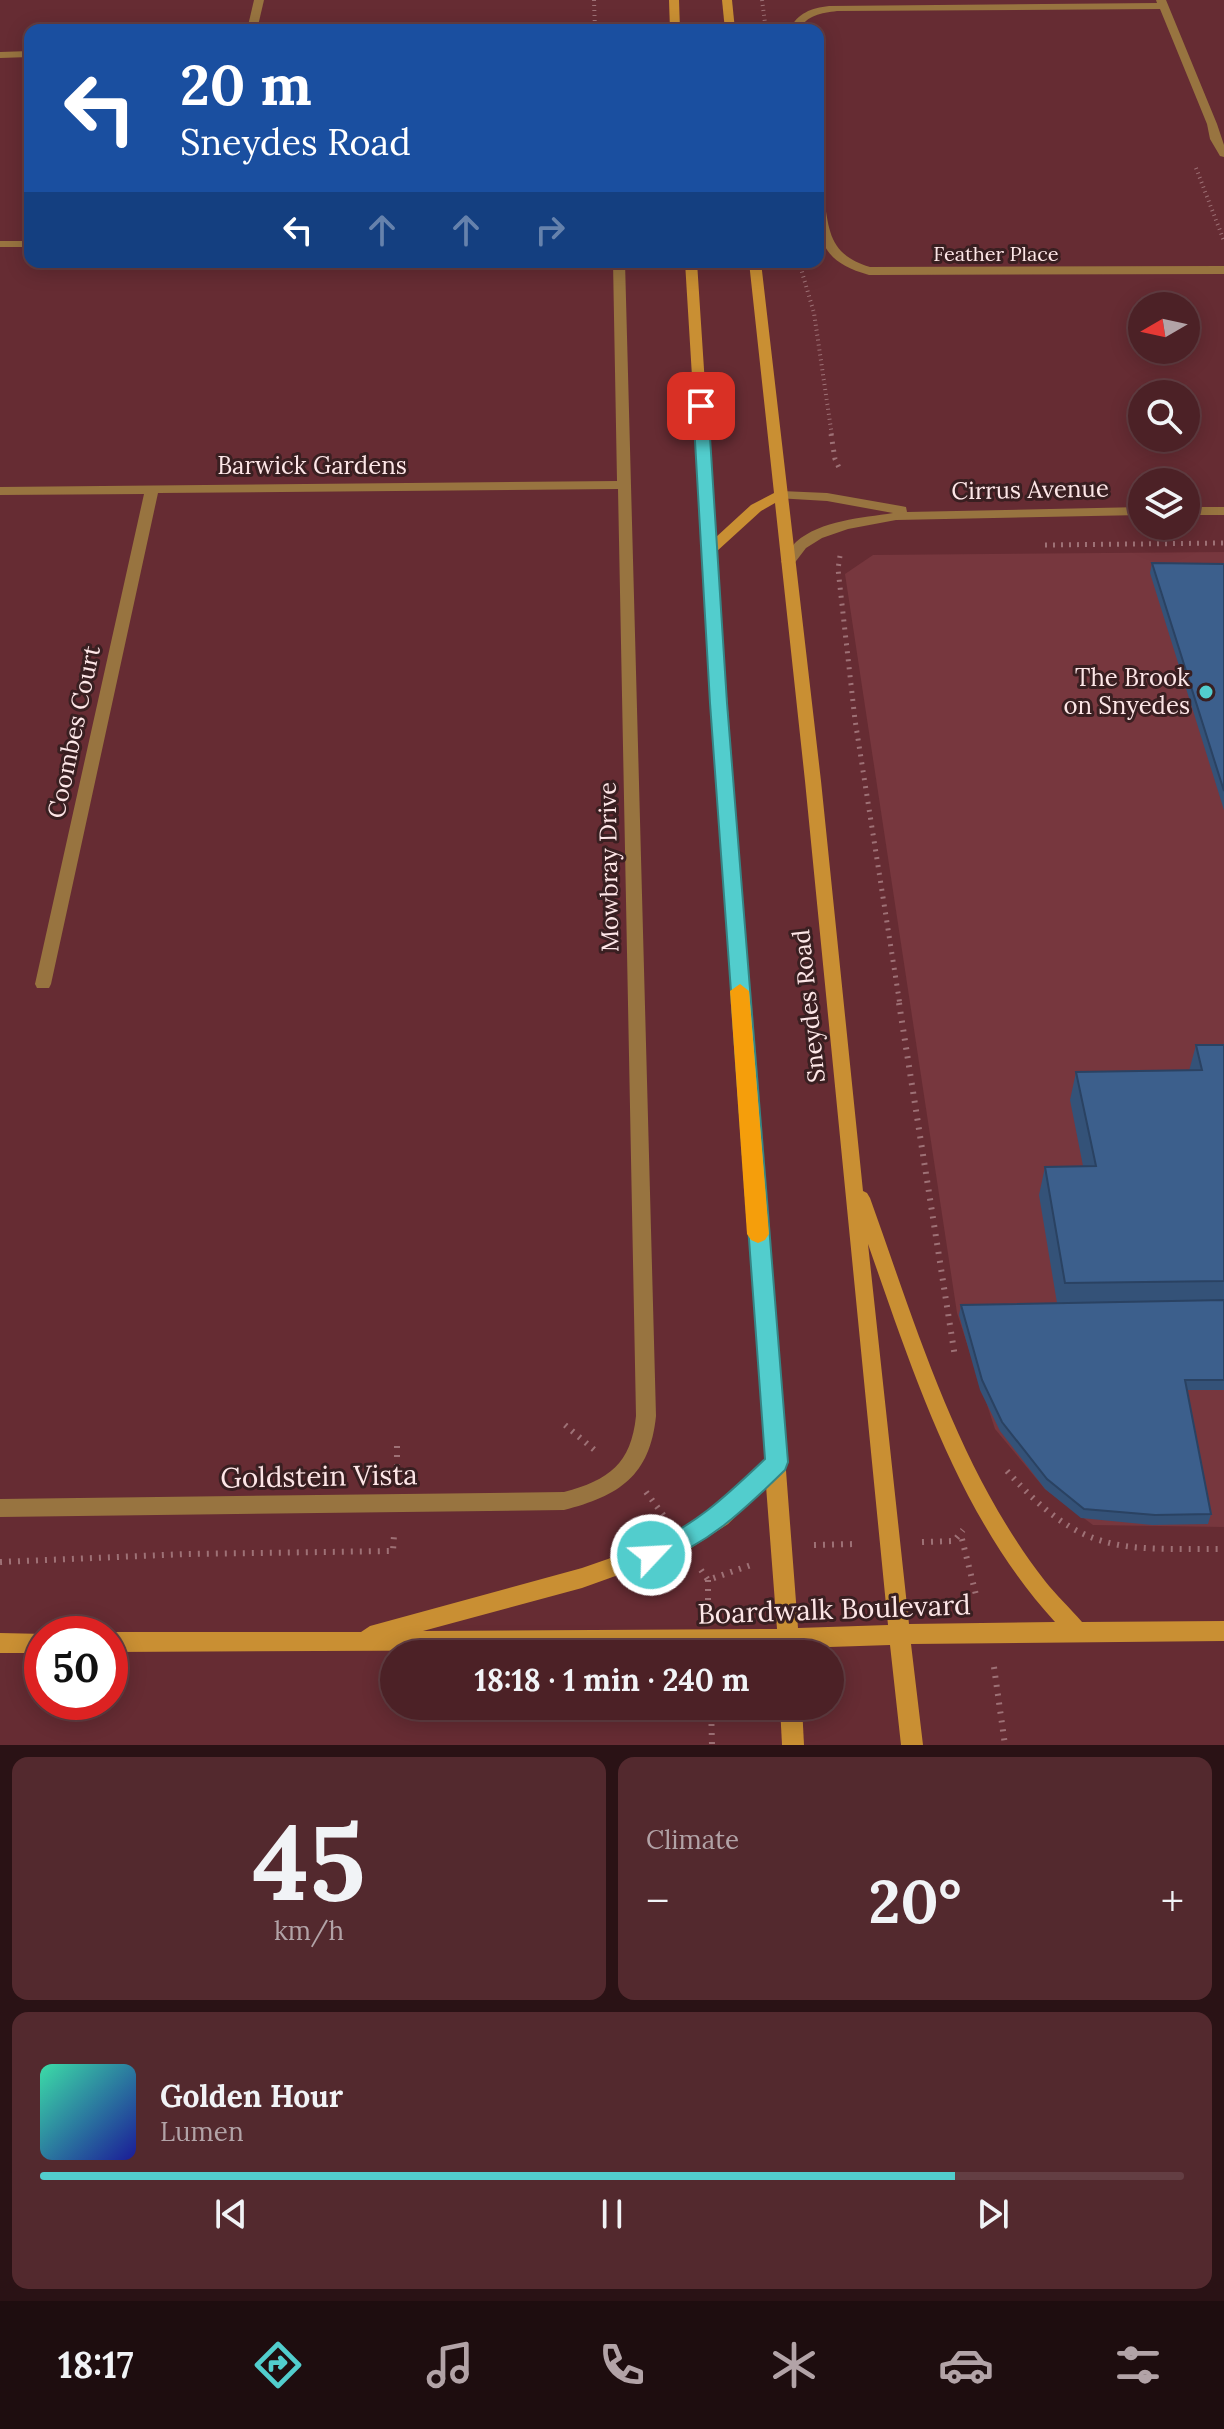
<!DOCTYPE html>
<meta charset="utf-8">
<style>
:root{--surface:#4c2126;--page:#53292e;--text:#f1f3f6;--muted:#b2a3a7;--line:#633e43;--accent:#52cdcd}
body{margin:0;font-family:Lora,serif;background:var(--page);color:var(--text);height:100vh;display:flex;flex-direction:column;font-size:30px;white-space:nowrap}
*{box-sizing:border-box;margin:0}
p{font-size:26px;color:var(--muted)}
.icon{flex:none;width:44px;height:44px;fill:none;stroke:currentColor;stroke-width:2;stroke-linecap:round;stroke-linejoin:round}
.map{position:relative;height:1745px;overflow:hidden}
.details{display:flex;flex-direction:column;gap:12px;padding:12px;background:#2a1215;flex:1}
.details>*{flex:none}
.hud{position:absolute;left:24px;top:24px;width:800px;height:244px;border-radius:16px;box-shadow:0 4px 20px #0003,0 0 0 2px var(--line);background:#1a4fa0;color:#fff;overflow:hidden}
.needle{width:52px;rotate:261deg}
.fabs{position:absolute;left:1128px;top:292px;display:grid;gap:16px}
.fabs a{display:grid;place-items:center;width:72px;height:72px;border-radius:50%;background:var(--surface);box-shadow:0 4px 20px #0003,0 0 0 2px var(--line);font-size:40px}
.speed{position:absolute;left:24px;top:1616px;display:flex;gap:16px;font-size:40px;font-weight:700;text-align:center}
.speed>*{display:grid;place-content:center;width:104px;height:104px;border-radius:50%;background:var(--surface);box-shadow:0 4px 20px #0003,0 0 0 2px var(--line);line-height:1}
.speed .limit{border:12px solid #d22;background:#fff;color:#111}
.pin{position:absolute;display:grid;place-items:center;width:68px;height:68px;color:#fff;margin:-34px;border-radius:16px;box-shadow:0 4px 12px #0006}
.me{position:absolute;width:88px;margin:-44px;rotate:65deg;stroke-linejoin:round;filter:drop-shadow(0 0 6px #0008)}
.turn{display:flex;align-items:center;gap:28px;height:168px;padding:0 24px;font-size:36px}
.turn .icon{width:104px;height:104px;stroke-width:2.5}
.turn b{display:block;font-size:56px;line-height:68px}
.lanes{display:flex;align-items:center;height:76px;padding:0 24px;background:#0003;justify-content:center;gap:40px;direction:ltr}
.lanes .off{opacity:.35}
.big{font-size:60px;font-weight:700;line-height:1.1}
.details .tile{flex:1;display:flex;flex-direction:column;justify-content:center;gap:12px;min-width:0;padding:0 28px;border-radius:16px;background:var(--page)}
.details .dial{align-items:center;gap:0}
.dial b{font-size:104px;line-height:1}
.song{display:flex;align-items:center;gap:24px}
.cover{width:96px;height:96px;border-radius:12px;background:linear-gradient(135deg,hsl(160 70% 55%),hsl(240 70% 35%))}
.played{height:8px;border-radius:4px;background:linear-gradient(90deg,var(--accent) 80%,var(--line) 80%)}
.keys{display:flex;justify-content:space-around;direction:ltr}
.heat{display:flex;justify-content:space-between;align-items:center;font-size:44px;direction:ltr}
.details .tiles{flex:1;display:grid;gap:12px;grid-template-columns:1fr 1fr}
.tile:last-child{grid-column:span 2}
.trip{position:absolute;left:380px;top:1640px;width:464px;height:80px;border-radius:40px;background:var(--surface);box-shadow:0 4px 20px #0003,0 0 0 2px var(--line);font-weight:700;line-height:80px;text-align:center}
.menu{display:flex;height:128px;justify-content:space-around;align-items:center;background:#1e0d0f;color:var(--muted)}
.menu .icon{width:56px;height:56px}
.menu .current{color:var(--accent)}
.menu b{font-size:36px;color:var(--text)}
.map>svg:first-child{display:block}
</style>
<div class="map">
<svg width="1224" height="1745" viewBox="0 0 1224 1745">
<rect width="100%" height="100%" fill="#662c33"/>
<path fill="#77373e" d="M1224,552V1527L1093,1525L1045,1489L995,1429L957,1313L845,574L873,555Z"/>
<g fill="none" stroke-linecap="round" stroke-linejoin="round">
<g stroke="#9e7176" stroke-width="4" stroke-dasharray="1 4" stroke-linecap="butt">
<path d="M594,0L595,30"/>
<path d="M762,0L765,23"/>
<path d="M1196,168L1224,241"/>
<path d="M799,262L814,313L832,436"/>
</g>
<g stroke="#9e7176" stroke-width="5" stroke-dasharray="2 6" stroke-linecap="butt">
<path d="M831,434L835,459L841,472"/>
<path d="M1045,545L1224,543"/>
<path d="M840,556L838,569L855,720L900,1005"/>
</g>
<g stroke="#9e7176" stroke-width="6" stroke-dasharray="2 7" stroke-linecap="butt">
<path d="M899,1003L955,1357"/>
<path d="M565,1425L598,1453"/>
<path d="M397,1446V1473"/>
<path d="M1007,1471C1082,1555 1118,1549 1224,1549"/>
<path d="M646,1492L664,1516"/>
<path d="M962,1539L977,1599"/>
<path d="M922,1542L954,1541L963,1530"/>
<path d="M814,1545L856,1544"/>
<path d="M0,1562L187,1554L393,1551L394,1535"/>
<path d="M701,1570L708,1580L751,1565"/>
<path d="M708,1580V1605"/>
<path d="M994,1667L1005,1745"/>
<path d="M711,1706L712,1745"/>
</g>
<g fill="#987440" fill-rule="evenodd">
<path d="M254,0H264L257,30H247Z"/>
<path d="M1156,0H1166L1217,124L1224,145V157L1220,156L1210,139L1207,124L1160,9L837,11C821,13 807,15 799,30H789C798,13 811,8 829,6L1157,3Z"/>
<path d="M30,51V57L0,58V52Z"/>
<path d="M818,194L824,197C829,234 831,255 870,267L1224,266V274L869,275C820,261 818,240 818,194Z"/>
<rect x="0" y="241" width="30" height="6"/>
<path d="M613,262H625L656,1416C650,1476 619,1496 564,1510L0,1517V1499L564,1492C609,1480 631,1464 636,1416L618,489L158,493L51,984L49,988H37L35,984L144,494L0,495V487L617,481Z"/>
<path d="M781,491L827,493L901,506L906,507L907,512L1142,507V515L896,520L848,529L822,538L806,548L793,565L788,566L781,562C786,556 791,547 796,542C821,520 862,518 893,513L827,501L776,498L774,495Z"/>
<rect x="1186" y="507" width="38" height="8"/>
</g>
<g fill="#c98f33" fill-rule="evenodd">
<path d="M669,0H679L680,30H670Z"/>
<path d="M722,0H732L735,30H725Z"/>
<path d="M685,262H697L715,538L751,505L774,493L749,262H761L821,781L863,1191L867,1193L870,1198C917,1329 958,1469 1045,1581C1056,1595 1070,1608 1082,1622L1224,1621V1641L911,1644L923,1745H901L890,1645L799,1648L800,1654H778V1649L110,1652V1634H105L110,1632H361L370,1626L582,1568L674,1536L714,1510L765,1461L712,703ZM775,503L805,781L888,1625L798,1628L716,552L761,511ZM868,1244C914,1375 959,1517 1055,1622L909,1624ZM766,1486L777,1629L423,1631L582,1588L688,1550L728,1524Z"/>
<path d="M0,1633L45,1634H42V1653H0Z"/>
<path d="M780,1706H802L804,1745H782Z"/>
</g>
</g>
<g fill="#345278">
<path d="M1152,563L1224,564V810L1150,573Z"/>
<path d="M1196,1045H1224V1390H1187L1211,1514L1208,1524L1152,1525L1081,1518L1045,1489L1000,1431L980,1390L959,1315L961,1305L1057,1303L1039,1195L1045,1167L1083,1166L1070,1100L1076,1072L1189,1071Z"/>
</g>
<g fill="#3c5f8c" stroke="#2a4262" stroke-width="2">
<path d="M1152,563L1224,564V791Z"/>
<path d="M1196,1045H1224V1281L1065,1283L1045,1167L1096,1166L1076,1072L1202,1070Z"/>
<path d="M1224,1300V1380H1185L1211,1514L1155,1515L1084,1509L1047,1479L1002,1422L982,1380L961,1305Z"/>
</g>
<path fill="#52cdcd" stroke="#358585" stroke-width="2" d="M701,402L708,406L727,703L788,1462L785,1470C742,1512 709,1544 651,1566L643,1563L640,1555L643,1548C695,1526 725,1497 765,1459L710,703L693,406Z"/>
<path fill="#f59e0b" d="M740,984L749,991L769,1234L765,1240L758,1243L751,1240L747,1234L730,991Z"/>
<circle fill="#52cdcd" stroke="#391f21" stroke-width="3" cx="1206" cy="692" r="8"/>
<g text-anchor="middle" stroke-width="6" stroke-linejoin="round" paint-order="stroke">
<g font-size="20" fill="#fde6e7" stroke="#391f21">
<text x="996" y="261">Feather Place</text>
</g>
<g font-size="24" fill="#fde6e7" stroke="#391f21">
<text x="312" y="474">Barwick Gardens</text>
<text transform="translate(1030 490) rotate(-1)" y="8">Cirrus Avenue</text>
<text transform="translate(74 732) rotate(-78)" y="8">Coombes Court</text>
<text transform="translate(609 867) rotate(-91)" y="8">Mowbray Drive</text>
<text transform="translate(809 1006) rotate(-96)" y="8">Sneydes Road</text>
</g>
<g font-size="24" fill="#fde6e7" stroke="#391f21" text-anchor="end">
<text x="1190" y="686">The Brook<tspan x="1190" dy="28">on Snyedes</tspan></text>
</g>
<g font-size="28" fill="#fde6e7" stroke="#391f21">
<text transform="translate(319 1476) rotate(-1)" y="10">Goldstein Vista</text>
<text transform="translate(834 1609) rotate(-2)" y="10">Boardwalk Boulevard</text>
</g>
</g>
</svg>
<div class="fabs">
<a><svg class="needle" viewBox="-14 -14 28 28"><path d="M0-13l5 13h-10z" fill="#e53935"/><path d="M0 13l5-13h-10z" fill="#b2a3a7"/></svg></a>
<a><svg class="icon" aria-label="search" viewBox="0 0 24 24"><circle cx="10" cy="10" r="6"/><path d="M15 15l6 6"/></svg></a>
<a><svg class="icon" aria-label="layers" viewBox="0 0 24 24"><path d="M12 4l9 5-9 5-9-5zM3 14l9 5 9-5"/></svg></a>
</div>
<div class="speed"><div class="limit">50</div></div>
<div class="pin" style="left:701px;top:406px;background:#d93025"><svg class="icon" aria-label="arrive" viewBox="0 0 24 24"><path d="M6 21V4h12l-3 4 3 4H6"/></svg></div>
<svg class="me" style="left:651px;top:1555px" viewBox="-20 -20 40 40"><circle r="17" fill="#52cdcd" stroke="#fff" stroke-width="3"/><path d="M0-11L8 9 0 5-8 9z" fill="#fff"/></svg>
<div class="trip">18:18 · 1 min · 240 m</div>
<div class="hud">
<div class="turn"><svg class="icon" aria-label="left" viewBox="0 0 24 24"><path d="M17 20v-9H6M10 6l-5 5 5 5"/></svg><div><b>20 m</b>Sneydes Road</div></div>
<div class="lanes"><svg class="icon" aria-label="left" viewBox="0 0 24 24"><path d="M17 20v-9H6M10 6l-5 5 5 5"/></svg><svg class="icon off" aria-label="ahead" viewBox="0 0 24 24"><path d="M12 20V5M6 11l6-6 6 6"/></svg><svg class="icon off" aria-label="ahead" viewBox="0 0 24 24"><path d="M12 20V5M6 11l6-6 6 6"/></svg><svg class="icon off" aria-label="right" viewBox="0 0 24 24"><path d="M7 20v-9h11M14 6l5 5-5 5"/></svg></div>
</div>
</div>
<section class="details">
<div class="tiles">
<div class="tile dial"><b>45</b><p>km/h</p></div>
<div class="tile"><p>Climate</p>
<div class="heat"><a>−</a><b class="big">20°</b><a>+</a></div>
</div>
<div class="tile">
<div class="song"><i class="cover"></i><div><b>Golden Hour</b><p>Lumen</p></div></div>
<div class="played"></div>
<div class="keys"><svg class="icon" aria-label="previous" viewBox="0 0 24 24"><path d="M18 5L8 12l10 7zM5 5v14"/></svg><svg class="icon" aria-label="pause" viewBox="0 0 24 24"><path d="M8 5v14M16 5v14"/></svg><svg class="icon" aria-label="next" viewBox="0 0 24 24"><path d="M6 5l10 7-10 7zM19 5v14"/></svg></div>
</div>
</div>
</section>
<nav class="menu">
<b>18:17</b>
<svg class="icon current" aria-label="directions" viewBox="0 0 24 24"><path d="M12 3l9 9-9 9-9-9zM9 14v-3h6M13 9l2 2-2 2"/></svg>
<svg class="icon" aria-label="music" viewBox="0 0 24 24"><path d="M9 18V5l10-2v13"/><circle cx="6" cy="18" r="3"/><circle cx="16" cy="16" r="3"/></svg>
<svg class="icon" aria-label="phone" viewBox="0 0 24 24"><path d="M5 4h4l2 5-3 2q2 4 5 5l2-3 5 2v4C11 20 4 13 5 4z"/></svg>
<svg class="icon" aria-label="climate" viewBox="0 0 24 24"><path d="M12 3v18M4 7l16 10M4 17L20 7"/></svg>
<svg class="icon" aria-label="car" viewBox="0 0 24 24"><path d="M5 17H2v-5l4-1 3-4h7l3 4 3 1v5h-3M9 17h6M6 11h13"/><circle cx="7" cy="17" r="2"/><circle cx="17" cy="17" r="2"/></svg>
<svg class="icon" aria-label="filters" viewBox="0 0 24 24"><path d="M4 7h16M4 17h16"/><circle cx="9" cy="7" r="2"/><circle cx="15" cy="17" r="2"/></svg>
</nav>
